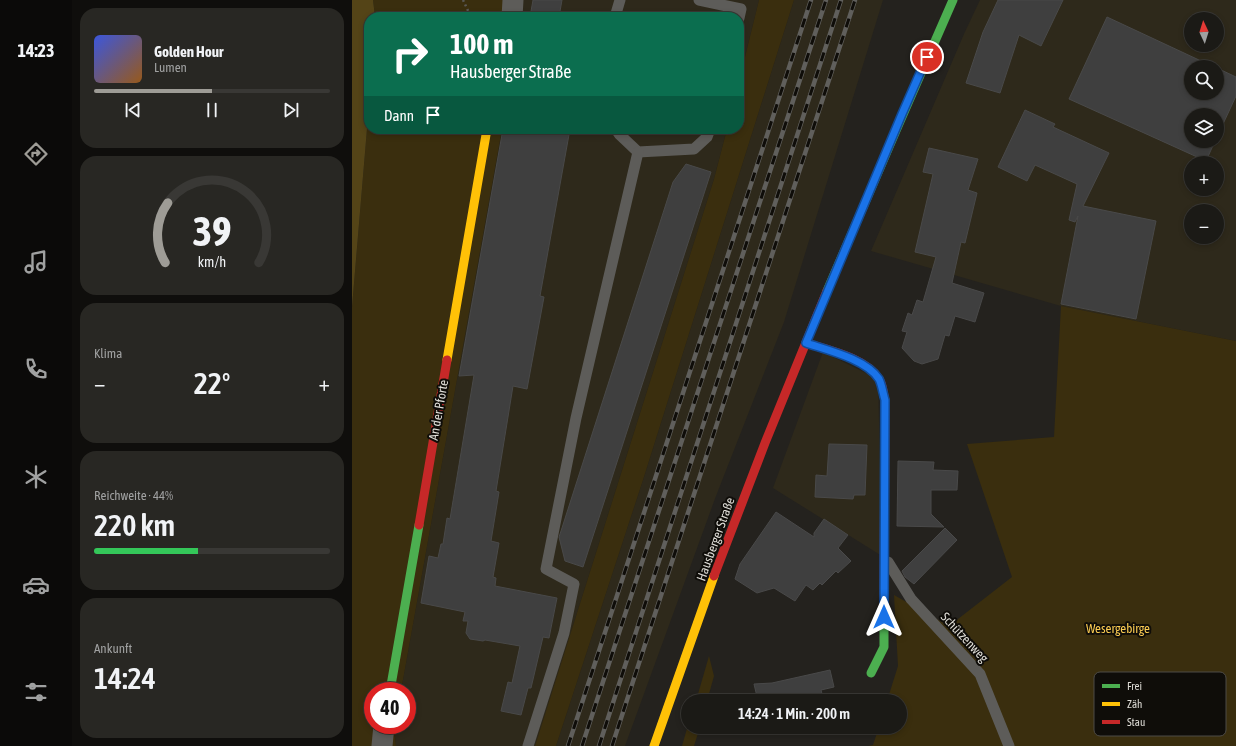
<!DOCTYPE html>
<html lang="de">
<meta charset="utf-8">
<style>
:root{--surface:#1b1a16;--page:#282723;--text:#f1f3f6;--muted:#a0a1a1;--line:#393835;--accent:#9e9c96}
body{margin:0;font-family:"Asap Condensed",sans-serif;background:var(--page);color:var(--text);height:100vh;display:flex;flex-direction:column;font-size:15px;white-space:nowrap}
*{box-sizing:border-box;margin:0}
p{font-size:13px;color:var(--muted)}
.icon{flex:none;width:22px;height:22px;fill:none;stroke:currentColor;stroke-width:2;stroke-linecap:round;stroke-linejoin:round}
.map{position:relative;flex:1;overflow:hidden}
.sheet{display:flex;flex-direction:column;gap:8px;padding:8px;background:#0f0e0c;width:280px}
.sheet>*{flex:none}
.hud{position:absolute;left:12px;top:12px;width:380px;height:122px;border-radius:16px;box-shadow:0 2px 6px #0003,0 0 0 1px var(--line);background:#0b6e4f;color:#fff;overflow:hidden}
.needle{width:26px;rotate:356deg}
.controls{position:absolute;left:832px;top:12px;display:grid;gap:8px}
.controls a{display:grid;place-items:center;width:40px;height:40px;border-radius:50%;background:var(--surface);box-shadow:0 2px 6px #0003,0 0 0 1px var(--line);font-size:20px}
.speed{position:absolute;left:12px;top:682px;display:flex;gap:8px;font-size:20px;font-weight:700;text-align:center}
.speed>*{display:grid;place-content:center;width:52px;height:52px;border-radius:50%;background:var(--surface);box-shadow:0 2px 6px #0003,0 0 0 1px var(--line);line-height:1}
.speed .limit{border:6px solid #d22;background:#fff;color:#111}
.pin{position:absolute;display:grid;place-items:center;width:34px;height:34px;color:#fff;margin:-17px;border:2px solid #fff;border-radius:50%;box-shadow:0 1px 4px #0007}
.me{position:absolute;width:44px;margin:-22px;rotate:0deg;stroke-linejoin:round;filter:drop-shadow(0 0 3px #0008)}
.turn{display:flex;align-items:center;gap:14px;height:84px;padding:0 20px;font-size:18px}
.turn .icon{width:52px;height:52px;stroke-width:2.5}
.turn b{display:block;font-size:28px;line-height:34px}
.then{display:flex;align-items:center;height:38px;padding:0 20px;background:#0003;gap:8px;font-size:15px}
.big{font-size:30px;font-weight:600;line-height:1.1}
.sheet .tile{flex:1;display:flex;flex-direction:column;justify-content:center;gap:6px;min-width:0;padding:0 14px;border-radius:16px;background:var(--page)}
.sheet .dial{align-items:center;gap:0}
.dial svg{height:104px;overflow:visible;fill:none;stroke:var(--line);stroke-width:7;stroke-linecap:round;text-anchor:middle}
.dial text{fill:var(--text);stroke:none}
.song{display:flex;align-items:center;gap:12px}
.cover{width:48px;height:48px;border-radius:6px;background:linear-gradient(135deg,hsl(230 70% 55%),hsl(30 70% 35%))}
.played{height:4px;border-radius:2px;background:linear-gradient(90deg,var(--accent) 50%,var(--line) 50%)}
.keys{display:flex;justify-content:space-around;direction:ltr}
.heat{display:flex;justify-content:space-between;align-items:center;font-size:22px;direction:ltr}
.charge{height:6px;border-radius:3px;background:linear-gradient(90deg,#34c759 44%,var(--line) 0)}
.trip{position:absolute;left:329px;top:694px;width:226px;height:40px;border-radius:20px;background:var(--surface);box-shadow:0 2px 6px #0003,0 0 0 1px var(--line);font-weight:600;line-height:40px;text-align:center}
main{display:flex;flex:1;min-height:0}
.tabs{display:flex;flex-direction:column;width:72px;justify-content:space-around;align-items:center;background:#0b0a09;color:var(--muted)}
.tabs .icon{width:28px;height:28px}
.tabs .selected{color:var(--accent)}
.tabs b{font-size:18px;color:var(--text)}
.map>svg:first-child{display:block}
</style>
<main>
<nav class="tabs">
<b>14:23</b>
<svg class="icon selected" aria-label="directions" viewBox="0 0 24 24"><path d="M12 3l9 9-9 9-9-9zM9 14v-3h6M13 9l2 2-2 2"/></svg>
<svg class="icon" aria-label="music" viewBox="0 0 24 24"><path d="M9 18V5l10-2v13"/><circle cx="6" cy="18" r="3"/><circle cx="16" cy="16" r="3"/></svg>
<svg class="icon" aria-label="phone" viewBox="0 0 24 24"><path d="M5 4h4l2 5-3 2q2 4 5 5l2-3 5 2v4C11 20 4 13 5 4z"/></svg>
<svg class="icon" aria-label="climate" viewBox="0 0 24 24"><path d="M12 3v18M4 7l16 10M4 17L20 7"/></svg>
<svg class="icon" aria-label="car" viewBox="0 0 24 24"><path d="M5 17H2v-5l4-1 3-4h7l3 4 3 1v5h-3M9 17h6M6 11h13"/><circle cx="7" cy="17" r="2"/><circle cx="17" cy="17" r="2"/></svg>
<svg class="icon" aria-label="filters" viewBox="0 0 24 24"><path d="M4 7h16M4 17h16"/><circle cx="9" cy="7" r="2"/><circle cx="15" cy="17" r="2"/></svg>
</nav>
<section class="sheet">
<div class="tile">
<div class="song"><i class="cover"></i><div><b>Golden Hour</b><p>Lumen</p></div></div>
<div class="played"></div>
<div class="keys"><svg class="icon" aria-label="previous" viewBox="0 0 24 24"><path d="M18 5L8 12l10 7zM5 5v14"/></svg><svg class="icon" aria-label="pause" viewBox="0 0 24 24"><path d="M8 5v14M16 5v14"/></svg><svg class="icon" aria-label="next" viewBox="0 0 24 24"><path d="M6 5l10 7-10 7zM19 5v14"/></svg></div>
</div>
<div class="tile dial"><svg viewBox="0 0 100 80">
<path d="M14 69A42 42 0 1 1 86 69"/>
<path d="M14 69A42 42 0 0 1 16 23" stroke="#9e9c96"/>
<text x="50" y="56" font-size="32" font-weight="700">39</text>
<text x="50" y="72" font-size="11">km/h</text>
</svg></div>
<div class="tile"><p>Klima</p>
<div class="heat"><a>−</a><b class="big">22°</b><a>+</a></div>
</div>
<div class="tile"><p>Reichweite · 44%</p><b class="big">220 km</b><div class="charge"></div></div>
<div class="tile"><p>Ankunft</p><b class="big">14:24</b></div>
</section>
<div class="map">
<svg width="884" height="746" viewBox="0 0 884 746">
<rect width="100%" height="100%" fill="#24221e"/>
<g fill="#2e291b" fill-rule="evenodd">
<path d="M171,0H407L387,81V17H170Z"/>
<path d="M442,0H531L432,322L364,496L273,746H204L291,480Z"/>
<path d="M628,0H884V341L709,306L519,251L612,34ZM839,19H865V45H839ZM839,67H865V93H839ZM839,115H865V141H839ZM839,163H865V189H839ZM839,211H865V237H839Z"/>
<path d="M150,129H375L362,179L183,746H44L42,730L43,725H55V691H49Z"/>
<path d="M471,352L526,379L530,556L421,488Z"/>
</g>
<g fill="#3a2e0e">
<path d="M21,0H171L170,17H23Z"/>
<path d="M407,0H442L291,480L204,746H183L362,179L375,129H387V81Z"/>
<path d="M17,105V129H150L49,691H21V725H43L42,730L44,746H0V307Z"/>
<path d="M709,306L884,341V746H516L521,745L527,727H548V701H535L546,666L542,595L597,626L660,577L615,444L702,437Z"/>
<path d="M357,656L362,676L355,701H344Z"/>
<path d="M336,725V727H348L342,746H330Z"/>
</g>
<path fill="#544417" d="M0,0H21L23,17H17V105L0,307Z"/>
<g fill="#3f3f3f" stroke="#494949">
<path d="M181,0H210L207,17H178Z"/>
<path d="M646,0H711L689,46L667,35L648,93L614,83L631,32Z"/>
<path d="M755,17L862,67H839V93H865V68L884,77V96L865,137V115H839V141H863L854,161L717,99Z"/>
<path d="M673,110L703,124L701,127L757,153L731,206L804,221L784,319L709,304L726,216L723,222L717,220L725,184L683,165L675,181L646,167Z"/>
<path d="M151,129H218L188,296L192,297L175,389L161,386L144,491L147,492L139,541L147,543L141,577L144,578L143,586L205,598L197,638L191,637L179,688H176L169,715L149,711L156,682L160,683L168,646L133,640L131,641L118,639L114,633L116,621H111L113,612L69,603L77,556L86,558L89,544H91L95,518L98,519L122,375L107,376Z"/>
<path d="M577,148L626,159L616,190L625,193L613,243L609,242L600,283L632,293L623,322L603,316L597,336L593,335L586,359L570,364L562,361L550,348L555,332L550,331L556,313L560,315L565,300L571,302L584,257L563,252L581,174L571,172Z"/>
<path d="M334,164L359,172L231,567L213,561L207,537L209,531L321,182Z"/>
<path d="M477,444L515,445L513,495H502L501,499L463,497L464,475L475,476Z"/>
<path d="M546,461L582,462L581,470L606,471L605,490H579V514L592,527L545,526Z"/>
<path d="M424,512L462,537V533L472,519L496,535L486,548L499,561L486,573L484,571L470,585L468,583L461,590L454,585L443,601L422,588L405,593L383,579L388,564Z"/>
<path d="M593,528L605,540L562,584L553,577L550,571Z"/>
<path d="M478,670L482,687L469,690L472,701H406L402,684L420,683Z"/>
</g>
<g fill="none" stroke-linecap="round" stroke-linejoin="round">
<path stroke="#5a5855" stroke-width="2.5" stroke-dasharray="2 3" stroke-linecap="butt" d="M111,0L119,17"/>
<g stroke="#5d5c59" stroke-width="11">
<path d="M347,0L389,9L387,18"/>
<path d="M263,17L268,0"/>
<path d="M264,129L267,134L286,152L342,149L355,137L358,129"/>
<path d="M536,562L559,599L628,674L657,746"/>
<path d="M176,746L212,633L222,584L194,569L224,418L286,152"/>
</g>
<g stroke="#5d5c59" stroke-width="21">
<path d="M160,17L161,0"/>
<path d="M30,746L32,725"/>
</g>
<g stroke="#4caf50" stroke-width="9">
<path d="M475,291L546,126L601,0"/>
<path d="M519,673L532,647V611"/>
<path d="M38,691L67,525"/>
</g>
<g stroke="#ffc107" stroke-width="9">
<path d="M95,360L135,129"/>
<path d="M302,746L362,576"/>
</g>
<g stroke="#c62828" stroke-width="9">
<path d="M454,343C476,350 514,358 527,379C531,385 531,393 533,400L532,611"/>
<path d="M67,525L95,360"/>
<path d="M362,576L413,443L475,291"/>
</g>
<g stroke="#605f5c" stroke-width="4.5">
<g id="rail">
<path d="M216,746L459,0"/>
<path d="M230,746L474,0"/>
<path d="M247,746L489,0"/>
<path d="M260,746L503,0"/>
</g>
</g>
<use href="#rail" stroke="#0f0d09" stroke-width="3" stroke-dasharray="9" stroke-linecap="butt"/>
</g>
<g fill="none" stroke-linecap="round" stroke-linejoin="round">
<g stroke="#114b97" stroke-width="10">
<path id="route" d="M532,617L533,400C531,394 530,385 527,379C514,359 475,350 454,343L550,114L575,57"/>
</g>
<use href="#route" stroke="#1a73e8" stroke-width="7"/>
</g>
<g text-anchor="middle" stroke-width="4" stroke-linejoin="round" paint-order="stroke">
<g font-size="13" fill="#dfddd7" stroke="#0f0d09">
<text transform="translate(86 410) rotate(-80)" y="5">An der Pforte</text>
<text transform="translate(363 539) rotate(-70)" y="5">Hausberger Straße</text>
<text transform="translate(613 637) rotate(47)" y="5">Schützenweg</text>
</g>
<g font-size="13" fill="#fbcc52" stroke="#0f0d09">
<text x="766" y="633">Wesergebirge</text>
</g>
</g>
<rect x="742" y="672" width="132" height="64" rx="6" fill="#0f0d09" stroke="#4d4b47" stroke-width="1"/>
<rect x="750" y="684" width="18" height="4" fill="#4caf50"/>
<rect x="750" y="702" width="18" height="4" fill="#ffc107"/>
<rect x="750" y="720" width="18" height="4" fill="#c62828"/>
<g font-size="11" fill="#dfddd7">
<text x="775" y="690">Frei</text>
<text x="775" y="708">Zäh</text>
<text x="775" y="726">Stau</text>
</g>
</svg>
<div class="controls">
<a><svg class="needle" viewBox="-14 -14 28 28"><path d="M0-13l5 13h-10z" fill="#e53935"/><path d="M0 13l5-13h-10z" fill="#a0a1a1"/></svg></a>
<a><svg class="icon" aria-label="search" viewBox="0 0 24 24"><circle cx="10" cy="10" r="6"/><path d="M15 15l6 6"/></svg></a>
<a><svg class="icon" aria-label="layers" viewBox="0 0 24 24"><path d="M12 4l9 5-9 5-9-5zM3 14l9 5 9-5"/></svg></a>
<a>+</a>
<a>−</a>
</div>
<div class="speed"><div class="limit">40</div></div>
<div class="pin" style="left:575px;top:57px;background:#d93025"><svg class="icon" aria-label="arrive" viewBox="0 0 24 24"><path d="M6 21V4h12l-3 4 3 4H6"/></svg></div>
<svg class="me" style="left:532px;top:617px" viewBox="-20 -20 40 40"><path d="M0-17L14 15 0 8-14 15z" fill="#1a73e8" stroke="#fff" stroke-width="4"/></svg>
<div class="trip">14:24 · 1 Min. · 200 m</div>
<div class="hud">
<div class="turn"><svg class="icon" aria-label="right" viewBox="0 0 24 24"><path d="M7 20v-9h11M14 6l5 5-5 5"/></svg><div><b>100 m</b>Hausberger Straße</div></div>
<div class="then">Dann<svg class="icon" aria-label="arrive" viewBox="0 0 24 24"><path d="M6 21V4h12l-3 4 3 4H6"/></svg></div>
</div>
</div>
</main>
